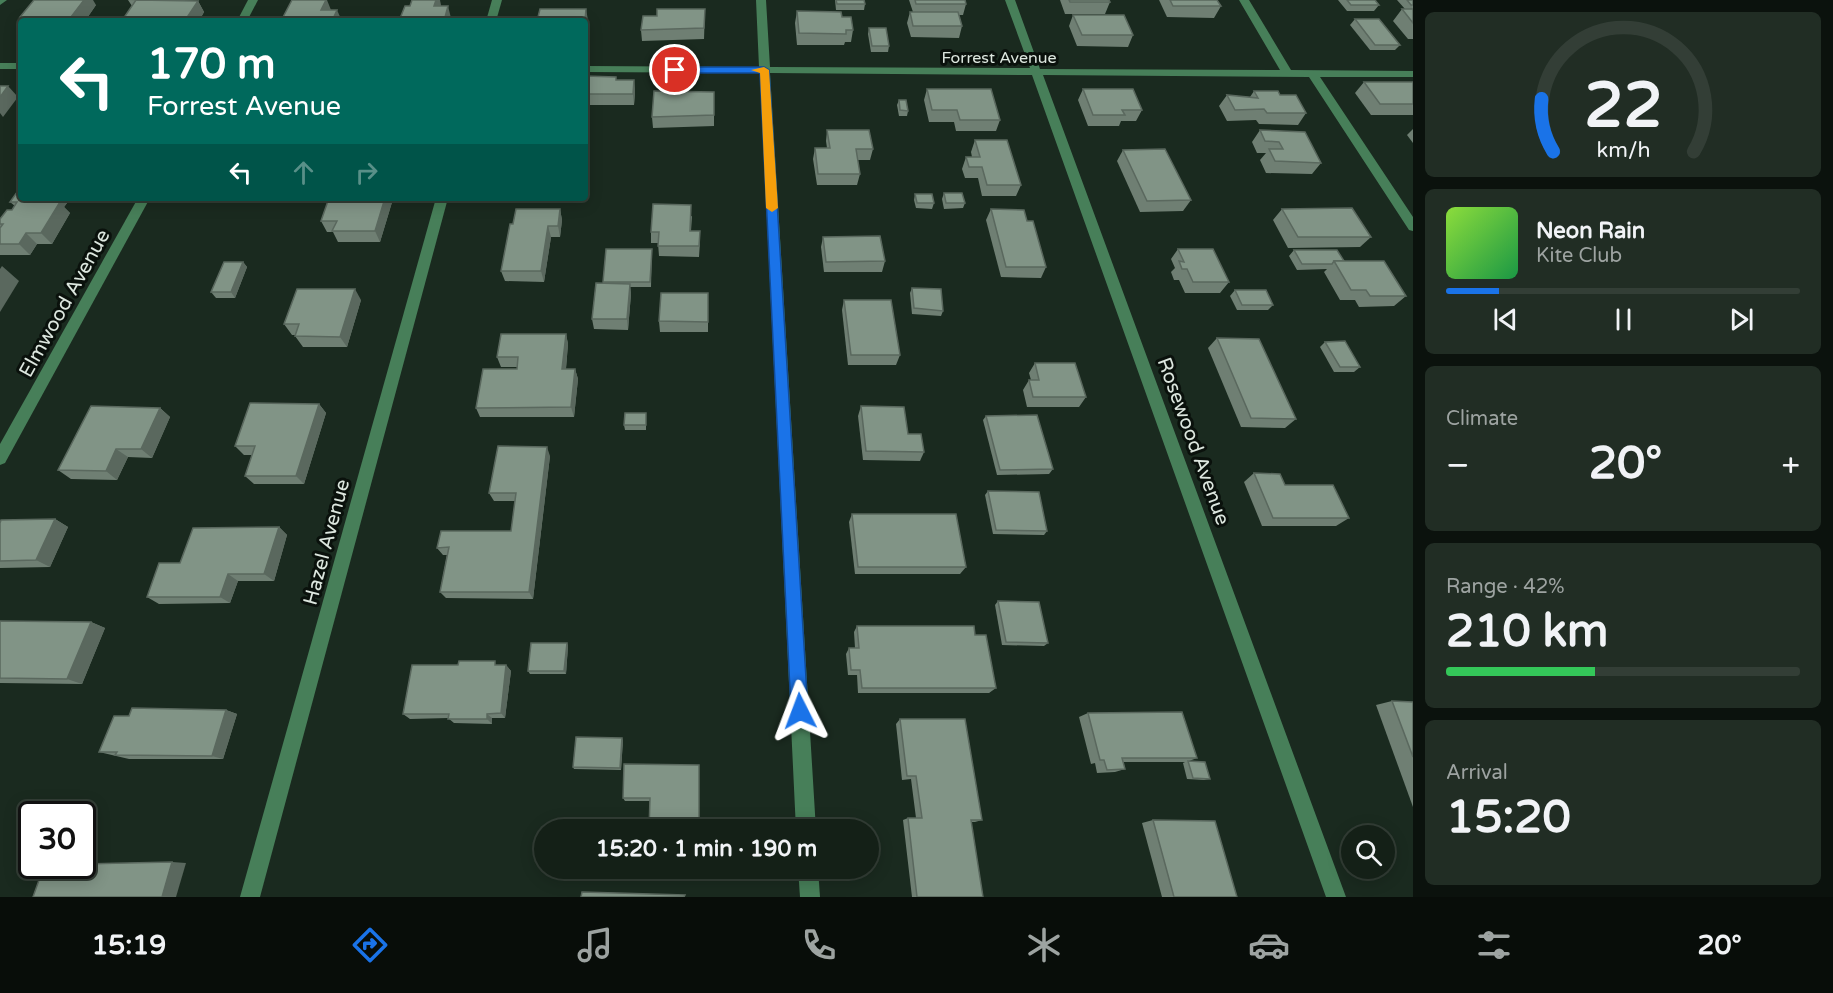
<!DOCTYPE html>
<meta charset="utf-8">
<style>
:root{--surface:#142017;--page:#212d24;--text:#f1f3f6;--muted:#9da3a1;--line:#333e36;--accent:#1a73e8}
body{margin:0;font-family:"Varela Round",sans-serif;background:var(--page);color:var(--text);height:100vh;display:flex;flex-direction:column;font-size:22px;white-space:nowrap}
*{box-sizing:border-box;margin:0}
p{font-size:20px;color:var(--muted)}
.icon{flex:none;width:33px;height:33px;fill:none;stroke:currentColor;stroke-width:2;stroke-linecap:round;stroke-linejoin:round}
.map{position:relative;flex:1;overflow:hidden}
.sheet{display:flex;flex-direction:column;gap:12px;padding:12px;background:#0b120d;width:420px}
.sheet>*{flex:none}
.banner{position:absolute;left:18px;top:18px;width:570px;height:183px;border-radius:6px;box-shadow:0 3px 15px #0003,0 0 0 2px var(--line);background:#00695c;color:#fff;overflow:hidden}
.controls{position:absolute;left:1341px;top:825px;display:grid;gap:12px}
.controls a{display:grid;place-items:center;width:54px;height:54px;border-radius:50%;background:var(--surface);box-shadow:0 3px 15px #0003,0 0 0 2px var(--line);font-size:30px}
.speed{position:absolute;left:18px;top:801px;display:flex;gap:12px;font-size:30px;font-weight:700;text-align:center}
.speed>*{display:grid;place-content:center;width:78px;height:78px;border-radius:50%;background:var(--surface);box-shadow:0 3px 15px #0003,0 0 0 2px var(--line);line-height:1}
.speed .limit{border:3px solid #111;border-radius:9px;background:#fff;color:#111}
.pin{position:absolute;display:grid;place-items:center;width:51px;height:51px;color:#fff;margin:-26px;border:3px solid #fff;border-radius:50%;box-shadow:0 2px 6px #0007}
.me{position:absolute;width:66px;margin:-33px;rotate:357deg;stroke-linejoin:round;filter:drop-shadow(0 0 4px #0008)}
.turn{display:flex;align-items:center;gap:21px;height:126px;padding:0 30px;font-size:27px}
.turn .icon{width:78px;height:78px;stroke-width:2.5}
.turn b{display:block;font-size:42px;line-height:51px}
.lanes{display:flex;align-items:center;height:57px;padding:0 30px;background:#0003;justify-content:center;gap:30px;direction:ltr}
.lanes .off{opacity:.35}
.big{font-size:45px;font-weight:800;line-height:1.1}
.sheet .tile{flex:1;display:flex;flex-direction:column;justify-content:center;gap:9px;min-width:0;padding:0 21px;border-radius:9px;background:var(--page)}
.sheet .dial{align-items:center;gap:0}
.dial svg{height:156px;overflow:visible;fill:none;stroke:var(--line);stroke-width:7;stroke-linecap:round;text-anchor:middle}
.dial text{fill:var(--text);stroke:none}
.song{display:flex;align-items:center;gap:18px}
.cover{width:72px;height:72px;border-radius:9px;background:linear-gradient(135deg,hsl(90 70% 55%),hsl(140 70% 35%))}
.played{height:6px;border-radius:3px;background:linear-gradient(90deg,var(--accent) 15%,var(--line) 15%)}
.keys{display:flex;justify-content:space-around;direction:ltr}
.heat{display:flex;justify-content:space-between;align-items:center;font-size:33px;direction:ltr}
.charge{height:9px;border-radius:4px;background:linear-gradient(90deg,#34c759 42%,var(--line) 0)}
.trip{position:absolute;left:534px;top:819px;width:345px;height:60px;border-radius:30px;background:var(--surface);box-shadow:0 3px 15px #0003,0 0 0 2px var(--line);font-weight:800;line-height:60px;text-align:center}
.tab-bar{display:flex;height:96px;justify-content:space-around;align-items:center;background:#080d09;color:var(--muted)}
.tab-bar .icon{width:42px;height:42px}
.tab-bar .current{color:var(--accent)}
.tab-bar b{font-size:27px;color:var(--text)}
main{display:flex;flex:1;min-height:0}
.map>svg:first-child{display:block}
</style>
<main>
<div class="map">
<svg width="1413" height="897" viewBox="0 0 1413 897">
<rect width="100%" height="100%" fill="#1a2a1f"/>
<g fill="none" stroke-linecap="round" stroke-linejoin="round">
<g fill="#477f59" fill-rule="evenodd">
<path d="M0,0H7L0,5Z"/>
<path d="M248,0H258L247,21H237Z"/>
<path d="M492,0H502L496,21H486Z"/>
<path d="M756,0H766L770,67L1030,68L1005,0H1015L1040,69L1280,70L1239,0H1249L1291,70L1413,71V77H1320L1413,217V231L1409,230L1309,77L1043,75L1346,897H1326L1032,75L770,73L816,830H796L760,73L585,72V66L759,67Z"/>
<rect x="0" y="63" width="21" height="6"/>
<path d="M138,198H150L5,463L0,465V444Z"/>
<path d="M436,198H448L260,897H240Z"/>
<path d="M798,868H818L820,897H800Z"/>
</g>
</g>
<g fill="#6f7f73">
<path d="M128,0L198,1L204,12L199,21H124L123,19L132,6Z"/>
<path d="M835,0H864L865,4L864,10H836Z"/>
<path d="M909,0H965L966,4L963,15H959L962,26L959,38L911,37L907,23L910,12H913Z"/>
<path d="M1060,0H1109L1110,2L1105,14H1065Z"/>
<path d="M1159,0H1217L1221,6L1214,18L1167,17Z"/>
<path d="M1338,0H1375L1379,5L1374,11H1347Z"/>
<path d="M1397,0H1413V39H1408L1393,21L1402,9H1405Z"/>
<path d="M96,5L85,21H24L20,17Z"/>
<path d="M705,9L704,39L642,41L641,30L657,16Z"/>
<path d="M797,11L842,17L853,30L851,42H845L844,45H797L795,23Z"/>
<path d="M1073,15L1133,35L1128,47L1077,46L1069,26Z"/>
<path d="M1355,19L1400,45L1395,50H1370L1350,25Z"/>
<path d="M869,28L889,46L888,52H871L868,34Z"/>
<path d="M585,76L616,77V80H634L635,92L634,105H585Z"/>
<path d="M1364,82H1413V115H1371L1355,93Z"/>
<path d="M927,89L1000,120L996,131H956L954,122H929L924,100Z"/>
<path d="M1083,89L1142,110L1136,121H1121L1119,126H1088L1078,100Z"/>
<path d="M1254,91L1280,95L1306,113L1298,125L1259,124L1256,120L1227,121L1219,106L1227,95L1250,97Z"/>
<path d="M714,92V126L653,128L652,117Z"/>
<path d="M899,100L908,111L907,116H899L897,105Z"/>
<path d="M1413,129V143L1407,135Z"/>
<path d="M827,130L873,149L870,160H857L860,174L857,185H817L813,159L815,148H827L826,141Z"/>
<path d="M1260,130L1321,163L1312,174L1266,173L1260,160L1266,153H1257L1252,142Z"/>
<path d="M975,140L1021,185L1016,196H982L978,178H965L962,169L966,157H972L971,152Z"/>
<path d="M1123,150L1191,200L1183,211L1140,212L1117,161Z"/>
<path d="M944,193L965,203L963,208L944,209L942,199Z"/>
<path d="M915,194L934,203L932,209L916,208L914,200Z"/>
<path d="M21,198H69L70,199L64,207L70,213L52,244H37L30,255H0V219L12,210L15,206L10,202Z"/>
<path d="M329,198H392L393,199L380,242H338L333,232H327L321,221Z"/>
<path d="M560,209L562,220L560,237H551L544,282L505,281L501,271Z"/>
<path d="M991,209L1046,267L1041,278L1001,277L986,220Z"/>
<path d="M1282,209L1371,237L1360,247L1288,248L1273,220Z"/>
<path d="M692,216L691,231L700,242L699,257L659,256L658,243H651V232Z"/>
<path d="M823,237L885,261L882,272H824L821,247Z"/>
<path d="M652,249L651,287H630L631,294L628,330L594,329L592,319L603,284V282Z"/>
<path d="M1178,249L1229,282L1220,293H1185L1179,280H1174L1171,272L1175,268L1171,259Z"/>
<path d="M1294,250L1344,261L1406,296L1394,306L1359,307L1355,300H1340L1324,272L1327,269L1297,270L1289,256Z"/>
<path d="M243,262L247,267L235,298H216L211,292Z"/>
<path d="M912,288L943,311L941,316L912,314L910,293Z"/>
<path d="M1235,290L1273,305L1268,310H1237L1230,296Z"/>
<path d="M708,293V332H660L659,321Z"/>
<path d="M361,300L347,347H303L295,336L296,335H292L284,324Z"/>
<path d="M844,300L900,355L896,365H848L842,310Z"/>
<path d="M566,334L568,344L566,369H575L578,379L574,417H480L476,408L517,369V367H501L497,357Z"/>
<path d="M1217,338L1296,419L1285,428L1241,427L1208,348Z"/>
<path d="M1325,342L1360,367L1354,372H1334L1320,347Z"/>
<path d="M1035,363L1086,397L1079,407H1027L1023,390L1029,380H1031L1029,373Z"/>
<path d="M319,404L326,413L304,484H254L245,476L252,455H244L235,446Z"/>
<path d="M861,406L908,434L924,452L920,461L863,460L858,416Z"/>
<path d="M160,408L170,417L152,458L128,457L117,480L71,479L58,470Z"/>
<path d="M646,413V430H625L624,425Z"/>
<path d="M986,416L1053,469L1049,474L997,475L983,420Z"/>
<path d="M550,456L533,599L446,598L440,592L447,555H443L437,548L511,531L515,501H494L489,493Z"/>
<path d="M1254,473L1285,485L1349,518L1336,526H1262L1244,482Z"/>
<path d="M988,491L1047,531L1044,535L993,534L985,495Z"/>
<path d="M852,514L966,567L960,574H855L849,522Z"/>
<path d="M55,519L68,527L50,567L0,568V523Z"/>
<path d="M279,527L287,535L274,581H238L230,603L159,604L147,597L180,563Z"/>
<path d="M998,601L1048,643L1044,646L1002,645L995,605Z"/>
<path d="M0,621L91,622L105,628L82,684L0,683Z"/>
<path d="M857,626L975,635L996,688L989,693H858L857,675H848L846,654L849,648H855L854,632Z"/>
<path d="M567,643L568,646L566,674H530L528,671Z"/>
<path d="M499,665H506L511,671L505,718H492V724L454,723L448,718L410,719L403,714Z"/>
<path d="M1392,701L1413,702V807L1376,705Z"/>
<path d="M226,710L237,714L223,759H129L99,752L129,716Z"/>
<path d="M1088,713L1197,758L1189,761L1210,779L1204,780L1187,779L1183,763L1185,762H1123L1125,769L1115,772L1097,773L1095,763L1091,764L1079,717Z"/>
<path d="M900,719L982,820L975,822H971L983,897H912L903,820L908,818H916L911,779L902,780L896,724Z"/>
<path d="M623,740L621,770L574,769L573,767Z"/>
<path d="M699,765L650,801H625L623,798Z"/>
<path d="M1153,820L1237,897H1162L1142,823Z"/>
</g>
<g fill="#5a685e">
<path d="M84,0H93L96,5L85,21H74L71,17Z"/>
<path d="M326,0H327L331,10H321Z"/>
<path d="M436,0H440L441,5L437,18L434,6Z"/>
<path d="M198,1L204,12L199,21H187L186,19Z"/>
<path d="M448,6L451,18L450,21H444Z"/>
<path d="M586,9L588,20L586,35L585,21Z"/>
<path d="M337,10L342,21H332Z"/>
<path d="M634,80L635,92L634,105L633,94Z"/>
<path d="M8,86L18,97L3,117L0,113V97Z"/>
<path d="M53,198H69L70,199L64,207L70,213L52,244L41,233L50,202Z"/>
<path d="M385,198H392L393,199L380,242L375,231Z"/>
<path d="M560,209L562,220L560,237L558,226Z"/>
<path d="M548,226L551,237L544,282L541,271Z"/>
<path d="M26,233L37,244L30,255L19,244Z"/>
<path d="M243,262L247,267L235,298L231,292Z"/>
<path d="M2,266L19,281L0,312V269Z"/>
<path d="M630,284L631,294L628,330L627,319Z"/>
<path d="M355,289L361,300L347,347L340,337Z"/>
<path d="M566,334L568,344L565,379L562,369Z"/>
<path d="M575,369L578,379L574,417L571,407Z"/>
<path d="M319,404L326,413L304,484L296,476Z"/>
<path d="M160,408L170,417L152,458L141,449Z"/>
<path d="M547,447L550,456L533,599L529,592Z"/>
<path d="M116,449L128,457L117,480L106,471Z"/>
<path d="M55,519L68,527L50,567L36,560Z"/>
<path d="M279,527L287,535L274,581L264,574Z"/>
<path d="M228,574L238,581L230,603L220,597Z"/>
<path d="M91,622L105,628L82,684L67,679Z"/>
<path d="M567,643L568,646L566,674L564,671Z"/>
<path d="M506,665L511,671L505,718L501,713Z"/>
<path d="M226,710L237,714L223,759L212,756Z"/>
<path d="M487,714L492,718V724L487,719Z"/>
<path d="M622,738L623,740L621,770L620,768Z"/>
<path d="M172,862L186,863L176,897H162Z"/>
</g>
<g fill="#819486" stroke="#5a685e" stroke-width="1.5">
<path d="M34,0H84L71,17H20Z"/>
<path d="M136,0L198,1L186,19H123Z"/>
<path d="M292,0H326L321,10H337L332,21H281Z"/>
<path d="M412,0H436L434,6H448L444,21H399L405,6H410Z"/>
<path d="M836,0H864L865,4H837Z"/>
<path d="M915,0H965L966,4H916Z"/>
<path d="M1069,0H1109L1110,2H1070Z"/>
<path d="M1170,0H1217L1221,6H1173Z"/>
<path d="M1347,0H1375L1379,5H1351Z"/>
<path d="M1407,0H1413V5H1411Z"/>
<path d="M540,9H586L585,21H537Z"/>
<path d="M657,9H705L704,28L641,30L643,16H657Z"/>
<path d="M1402,9H1413V23Z"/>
<path d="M797,11L841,12L842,17H851L853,30H846V34L799,33Z"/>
<path d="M910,12H958L962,26H913Z"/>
<path d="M1073,15H1124L1133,35H1082Z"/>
<path d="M1355,19H1379L1400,45H1375Z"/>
<path d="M869,28H886L889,46H872Z"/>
<path d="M585,76L616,77V80H634L633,94H585Z"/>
<path d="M1364,82H1413V104H1380Z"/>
<path d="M0,86H8L0,97Z"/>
<path d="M927,89H991L1000,120H960L957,110H932Z"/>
<path d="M1083,89H1133L1142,110H1122L1125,115H1093Z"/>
<path d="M654,91L714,92V115L652,117Z"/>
<path d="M1254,91H1278L1280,95H1296L1306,113H1267L1264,109L1235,110L1227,95L1258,98Z"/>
<path d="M899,100H906L908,111L900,110Z"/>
<path d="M827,130H869L873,149H856L860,174H818L815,148H830Z"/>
<path d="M1260,130L1305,132L1321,163L1275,161L1269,149H1283L1279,142L1265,141Z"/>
<path d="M975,140H1007L1021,185H987L982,167H969L966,157H980Z"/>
<path d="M1165,149L1191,200L1147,201L1123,150Z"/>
<path d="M20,188H21V198H53L50,202H60L41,233H26L19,244H0V228L3,224H0V219L7,210H12L17,202H10Z"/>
<path d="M944,193H962L965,203H946Z"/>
<path d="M915,194H932L934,203H917Z"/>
<path d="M329,198H385L375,231H332L337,221H321Z"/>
<path d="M653,204L691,205L690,231H700L699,246H658L659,232H651Z"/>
<path d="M1352,208L1371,237H1298L1282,209Z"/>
<path d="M516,209H560L558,226H548L541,271H501L510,224H513Z"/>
<path d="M991,209L1024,210L1027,221H1033L1046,267H1006Z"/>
<path d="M880,236L885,261L826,262L823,237Z"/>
<path d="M606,249H652L650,282H603Z"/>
<path d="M1178,249H1213L1229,282H1193L1187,269H1182L1179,261L1184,262Z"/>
<path d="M1294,250H1337L1344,261H1334L1332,264H1302Z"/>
<path d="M1334,261H1384L1406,296H1370L1366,290H1351Z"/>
<path d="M224,262H243L231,292H211Z"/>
<path d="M596,283L630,284L627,319H592Z"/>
<path d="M912,288L941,289L943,311L914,308Z"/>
<path d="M297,289H355L340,337L295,336L299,324H284Z"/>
<path d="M1235,290H1266L1273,305H1242Z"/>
<path d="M661,293H708V322L659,321Z"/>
<path d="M844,300H891L900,355H851Z"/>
<path d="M501,334H566L562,369H575L571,407L476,408L483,369H517L518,357H497Z"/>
<path d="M1217,338L1259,339L1296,419L1251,418Z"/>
<path d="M1345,341L1360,367H1340L1325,342Z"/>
<path d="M1035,363H1075L1086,397H1033L1029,380H1039Z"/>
<path d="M250,403L319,404L296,476H245L255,446H235Z"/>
<path d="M91,406L160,408L141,449H116L106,471L58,470Z"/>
<path d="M861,406L904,407L908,434H921L924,452L866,451Z"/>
<path d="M625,413H646V425H624Z"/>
<path d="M1037,415L1053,469L1000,470L986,416Z"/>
<path d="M498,446L547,447L529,592H440L449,547L437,548L441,531H511L516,493H489Z"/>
<path d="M1254,473L1280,474L1285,485H1333L1349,518H1273Z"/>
<path d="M988,491L1039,492L1047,531L996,530Z"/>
<path d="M852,514H956L966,567H858Z"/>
<path d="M55,519L36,560L0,561V523L1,520Z"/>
<path d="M279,527L264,574H228L220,597H147L159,563H180L193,528Z"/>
<path d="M998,601L1039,602L1048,643L1006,642Z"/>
<path d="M0,621L91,622L67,679L0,678Z"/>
<path d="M857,626H974L975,635H986L996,688H862L860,670H851L849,648H859Z"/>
<path d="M531,643H567L564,671H528Z"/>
<path d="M459,661H495V665H506L501,713L487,714V719H448L449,714H403L412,665H458Z"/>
<path d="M1392,701L1413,702V757Z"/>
<path d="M132,708L226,710L212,756L115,755L117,752H99L114,716H129Z"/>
<path d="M1182,712L1197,758H1122L1125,769L1107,770L1104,760H1100L1088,713Z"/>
<path d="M900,719H965L982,820H971L983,897H917L908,818H922L916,776H907Z"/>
<path d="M576,737L622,738L620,768L573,767Z"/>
<path d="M1188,761L1205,762L1210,779L1193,778Z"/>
<path d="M624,764L699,765V830H649L650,798H623Z"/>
<path d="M1153,820L1215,821L1237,897H1174Z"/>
<path d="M172,862L162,897H33L44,866H82V864Z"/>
<path d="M582,892L685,895L684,897H581Z"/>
</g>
<path fill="#1a73e8" stroke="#114b97" stroke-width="1.5" d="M764,67L769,70L808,711L805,717L800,719L794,717L791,711L760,73H675L670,70L675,67Z"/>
<path fill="#f59e0b" d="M764,67L769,70L778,208L772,212L766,208L760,73L751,70Z"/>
<g text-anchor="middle" stroke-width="6" stroke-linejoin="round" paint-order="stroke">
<g font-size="16" fill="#dde7df" stroke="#0a110c">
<text x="999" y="63">Forrest Avenue</text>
</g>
<g font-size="20" fill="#dde7df" stroke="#0a110c">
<text transform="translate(64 303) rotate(-61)" y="7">Elmwood Avenue</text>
<text transform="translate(1194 441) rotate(70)" y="7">Rosewood Avenue</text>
<text transform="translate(326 542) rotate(-75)" y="7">Hazel Avenue</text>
</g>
</g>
</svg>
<div class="controls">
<a><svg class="icon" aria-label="search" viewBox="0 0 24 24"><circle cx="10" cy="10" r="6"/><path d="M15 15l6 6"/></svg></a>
</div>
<div class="speed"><div class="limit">30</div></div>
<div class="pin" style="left:675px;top:70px;background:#d93025"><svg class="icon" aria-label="arrive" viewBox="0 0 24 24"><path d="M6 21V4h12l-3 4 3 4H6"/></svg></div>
<svg class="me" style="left:800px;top:711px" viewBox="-20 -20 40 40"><path d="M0-17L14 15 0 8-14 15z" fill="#1a73e8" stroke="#fff" stroke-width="4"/></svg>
<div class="trip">15:20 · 1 min · 190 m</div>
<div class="banner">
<div class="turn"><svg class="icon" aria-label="left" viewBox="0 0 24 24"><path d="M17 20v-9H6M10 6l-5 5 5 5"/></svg><div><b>170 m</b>Forrest Avenue</div></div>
<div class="lanes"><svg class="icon" aria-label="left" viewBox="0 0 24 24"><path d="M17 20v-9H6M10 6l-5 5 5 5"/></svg><svg class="icon off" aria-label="ahead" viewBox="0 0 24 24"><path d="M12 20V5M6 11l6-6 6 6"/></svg><svg class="icon off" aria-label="right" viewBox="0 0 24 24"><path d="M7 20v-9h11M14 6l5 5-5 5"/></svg></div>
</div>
</div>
<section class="sheet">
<div class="tile dial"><svg viewBox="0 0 100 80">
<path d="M14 69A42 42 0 1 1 86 69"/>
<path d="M14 69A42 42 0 0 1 8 42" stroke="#1a73e8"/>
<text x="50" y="56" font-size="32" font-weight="700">22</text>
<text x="50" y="72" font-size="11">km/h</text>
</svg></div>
<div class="tile">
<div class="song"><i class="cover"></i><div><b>Neon Rain</b><p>Kite Club</p></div></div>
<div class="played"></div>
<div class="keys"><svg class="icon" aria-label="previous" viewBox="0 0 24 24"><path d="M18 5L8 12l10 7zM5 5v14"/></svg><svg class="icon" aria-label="pause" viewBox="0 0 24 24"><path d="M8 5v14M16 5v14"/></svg><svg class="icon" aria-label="next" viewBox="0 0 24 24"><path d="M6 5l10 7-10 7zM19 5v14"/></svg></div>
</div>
<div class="tile"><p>Climate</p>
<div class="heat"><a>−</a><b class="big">20°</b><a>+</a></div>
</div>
<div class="tile"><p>Range · 42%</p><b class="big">210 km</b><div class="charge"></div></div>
<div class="tile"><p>Arrival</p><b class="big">15:20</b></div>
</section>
</main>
<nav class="tab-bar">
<b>15:19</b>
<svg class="icon current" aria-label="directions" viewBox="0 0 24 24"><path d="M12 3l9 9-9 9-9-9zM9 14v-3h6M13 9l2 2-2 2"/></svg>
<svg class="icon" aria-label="music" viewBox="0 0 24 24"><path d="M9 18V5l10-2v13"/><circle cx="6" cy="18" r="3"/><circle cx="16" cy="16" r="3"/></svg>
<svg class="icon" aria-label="phone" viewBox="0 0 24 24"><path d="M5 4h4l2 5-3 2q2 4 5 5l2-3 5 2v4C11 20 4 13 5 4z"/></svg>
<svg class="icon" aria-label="climate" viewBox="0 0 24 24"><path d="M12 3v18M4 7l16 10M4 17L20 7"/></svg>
<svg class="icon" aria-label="car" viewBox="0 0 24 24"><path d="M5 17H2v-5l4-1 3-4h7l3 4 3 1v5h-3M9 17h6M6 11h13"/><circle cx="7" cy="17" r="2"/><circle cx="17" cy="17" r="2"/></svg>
<svg class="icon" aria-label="filters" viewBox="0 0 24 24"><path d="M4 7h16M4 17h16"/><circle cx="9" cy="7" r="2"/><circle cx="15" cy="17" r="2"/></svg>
<b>20°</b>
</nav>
